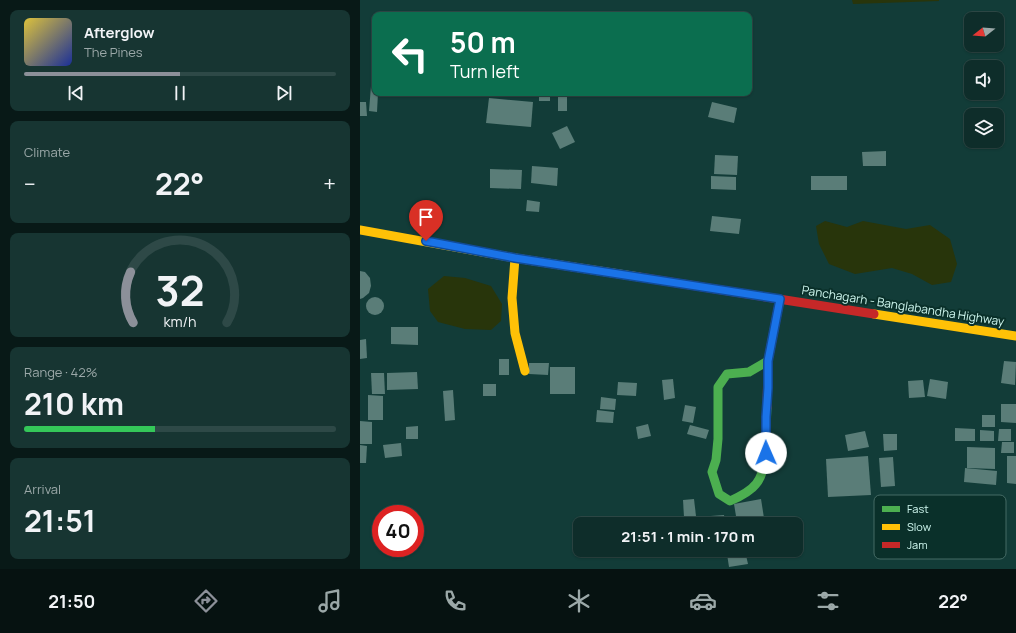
<!DOCTYPE html>
<meta charset="utf-8">
<style>
:root{--surface:#0e2d2a;--page:#173532;--text:#f1f3f6;--muted:#9ba8a8;--line:#2e4947;--accent:#8c9099}
body{margin:0;font-family:Manrope,sans-serif;background:var(--page);color:var(--text);height:100vh;display:flex;flex-direction:column;font-size:15px;white-space:nowrap}
*{box-sizing:border-box;margin:0}
p{font-size:13px;color:var(--muted)}
.icon{flex:none;width:22px;height:22px;fill:none;stroke:currentColor;stroke-width:2;stroke-linecap:round;stroke-linejoin:round}
.map{position:relative;flex:1;overflow:hidden}
.details{display:flex;flex-direction:column;gap:10px;padding:10px;background:#081917;width:360px}
.details>*{flex:none}
.top-card{position:absolute;left:12px;top:12px;width:380px;height:84px;border-radius:8px;box-shadow:0 1px 3px #0004,0 0 0 1px var(--line);background:#0b6e4f;color:#fff;overflow:hidden}
.needle{width:26px;rotate:253deg}
.tools{position:absolute;left:604px;top:12px;display:grid;gap:8px}
.tools a{display:grid;place-items:center;width:40px;height:40px;border-radius:8px;background:var(--surface);box-shadow:0 1px 3px #0004,0 0 0 1px var(--line);font-size:20px}
.speed{position:absolute;left:12px;top:505px;display:flex;gap:8px;font-size:20px;font-weight:700;text-align:center}
.speed>*{display:grid;place-content:center;width:52px;height:52px;border-radius:50%;background:var(--surface);box-shadow:0 1px 3px #0004,0 0 0 1px var(--line);line-height:1}
.speed .limit{border:6px solid #d22;background:#fff;color:#111}
.pin{position:absolute;display:grid;place-items:center;width:34px;height:34px;color:#fff;margin:-41px -17px;border-radius:50% 50% 50% 0;rotate:-45deg;box-shadow:0 0 4px #0007}
.pin .icon{rotate:45deg}
.me{position:absolute;width:44px;margin:-22px;rotate:359deg;stroke-linejoin:round;filter:drop-shadow(0 0 3px #0008)}
.turn{display:flex;align-items:center;gap:14px;height:84px;padding:0 12px;font-size:18px}
.turn .icon{width:52px;height:52px;stroke-width:2.5}
.turn b{display:block;font-size:28px;line-height:34px}
.big{font-size:30px;font-weight:700;line-height:1.1}
.details .tile{flex:1;display:flex;flex-direction:column;justify-content:center;gap:6px;min-width:0;padding:0 14px;border-radius:8px;background:var(--page)}
.details .dial{align-items:center;gap:0}
.dial svg{height:104px;overflow:visible;fill:none;stroke:var(--line);stroke-width:7;stroke-linecap:round;text-anchor:middle}
.dial text{fill:var(--text);stroke:none}
.song{display:flex;align-items:center;gap:12px}
.cover{width:48px;height:48px;border-radius:6px;background:linear-gradient(135deg,hsl(50 70% 55%),hsl(230 70% 35%))}
.played{height:4px;border-radius:2px;background:linear-gradient(90deg,var(--accent) 50%,var(--line) 50%)}
.keys{display:flex;justify-content:space-around;direction:ltr}
.heat{display:flex;justify-content:space-between;align-items:center;font-size:22px;direction:ltr}
.charge{height:6px;border-radius:3px;background:linear-gradient(90deg,#34c759 42%,var(--line) 0)}
.trip{position:absolute;left:213px;top:517px;width:230px;height:40px;border-radius:8px;background:var(--surface);box-shadow:0 1px 3px #0004,0 0 0 1px var(--line);font-weight:700;line-height:40px;text-align:center}
.tab-bar{display:flex;height:64px;justify-content:space-around;align-items:center;background:#061211;color:var(--muted)}
.tab-bar .icon{width:28px;height:28px}
.tab-bar .current{color:var(--accent)}
.tab-bar b{font-size:18px;color:var(--text)}
main{display:flex;flex:1;min-height:0}
.map>svg:first-child{display:block}
</style>
<main>
<section class="details">
<div class="tile">
<div class="song"><i class="cover"></i><div><b>Afterglow</b><p>The Pines</p></div></div>
<div class="played"></div>
<div class="keys"><svg class="icon" aria-label="previous" viewBox="0 0 24 24"><path d="M18 5L8 12l10 7zM5 5v14"/></svg><svg class="icon" aria-label="pause" viewBox="0 0 24 24"><path d="M8 5v14M16 5v14"/></svg><svg class="icon" aria-label="next" viewBox="0 0 24 24"><path d="M6 5l10 7-10 7zM19 5v14"/></svg></div>
</div>
<div class="tile"><p>Climate</p>
<div class="heat"><a>−</a><b class="big">22°</b><a>+</a></div>
</div>
<div class="tile dial"><svg viewBox="0 0 100 80">
<path d="M14 69A42 42 0 1 1 86 69"/>
<path d="M14 69A42 42 0 0 1 12 30" stroke="#8c9099"/>
<text x="50" y="56" font-size="32" font-weight="700">32</text>
<text x="50" y="72" font-size="11">km/h</text>
</svg></div>
<div class="tile"><p>Range · 42%</p><b class="big">210 km</b><div class="charge"></div></div>
<div class="tile"><p>Arrival</p><b class="big">21:51</b></div>
</section>
<div class="map">
<svg width="656" height="569" viewBox="0 0 656 569">
<rect width="100%" height="100%" fill="#123c38"/>
<g fill="#28350b">
<path d="M492,0H579V1L493,4Z"/>
<path d="M465,221L487,227L503,221L546,229L570,225L590,239L597,264L591,282L572,285L552,274L532,268L495,274L469,264L459,244L456,226Z"/>
<path d="M84,276L105,278L131,286L142,304L141,321L131,330L105,329L78,322L70,311L68,289Z"/>
</g>
<g fill="#5a7d78">
<path d="M11,86H15V93H18L17,112L9,111Z"/>
<rect x="179" y="93" width="11" height="8"/>
<rect x="198" y="97" width="9" height="14"/>
<path d="M129,98L173,102L171,127L126,123Z"/>
<path d="M0,102H6L7,116H0Z"/>
<path d="M352,102L377,108L374,123L348,117Z"/>
<path d="M207,126L215,142L200,149L192,133Z"/>
<path d="M526,151V166H503L502,152Z"/>
<path d="M355,155L378,156L377,175L354,174Z"/>
<path d="M172,166L198,168L197,186L171,183Z"/>
<path d="M130,169L162,170L161,189L130,188Z"/>
<path d="M351,176L376,177V190L351,189Z"/>
<rect x="451" y="176" width="36" height="14"/>
<path d="M167,200L180,202L179,212L166,211Z"/>
<path d="M352,216L381,219L379,234L350,231Z"/>
<path d="M0,271L5,272L10,278L11,286L9,293L3,298L0,299Z"/>
<circle cx="15" cy="306" r="9"/>
<path d="M31,327H58V345L31,344Z"/>
<path d="M6,339L7,358L0,359V340Z"/>
<rect x="139" y="359" width="10" height="16"/>
<path d="M644,361L656,362L655,385L641,383Z"/>
<path d="M169,363H189L188,375L169,374Z"/>
<rect x="190" y="367" width="25" height="27"/>
<path d="M57,372L58,389L27,390V373Z"/>
<path d="M11,373H24L25,394H12Z"/>
<path d="M313,379L315,398L304,400L302,380Z"/>
<path d="M570,379L588,382L586,399L567,396Z"/>
<path d="M563,380L565,397L549,398L548,381Z"/>
<path d="M258,382L277,383L276,396L257,395Z"/>
<rect x="123" y="384" width="13" height="12"/>
<path d="M93,390L95,420L85,421L83,391Z"/>
<path d="M8,395L23,396V420H8Z"/>
<path d="M241,397L256,399L255,410L240,409Z"/>
<path d="M641,404H656V423L641,422Z"/>
<path d="M325,405L336,407L333,423L322,421Z"/>
<path d="M237,410L254,412L253,423L236,422Z"/>
<rect x="622" y="415" width="13" height="12"/>
<path d="M0,421L12,422V444H0Z"/>
<path d="M288,424L291,436L278,439L276,427Z"/>
<path d="M330,425L349,430L346,439L327,434Z"/>
<path d="M58,426V439H46V427Z"/>
<path d="M595,428L615,429V441H595Z"/>
<path d="M639,429H651V441H638Z"/>
<path d="M620,430L634,431V441H620Z"/>
<path d="M505,431L509,447L488,451L485,435Z"/>
<path d="M523,434H537V450L524,451Z"/>
<path d="M642,442H654V453H641Z"/>
<path d="M41,443L42,456L25,458L23,445Z"/>
<path d="M0,445L7,446L6,463H0Z"/>
<path d="M607,447L635,448V469L607,468Z"/>
<path d="M508,456L511,495L468,497L466,459Z"/>
<path d="M647,456H656V484L647,483Z"/>
<path d="M533,457L535,486L521,487L519,458Z"/>
<path d="M605,468L637,471L636,485L604,482Z"/>
<path d="M334,499L336,516L324,517L323,500Z"/>
<path d="M401,499L404,518L377,522L374,504Z"/>
<path d="M364,515L365,524H338L337,517Z"/>
<path d="M333,519L334,524H305V523Z"/>
<path d="M336,550H366V554L336,556Z"/>
<path d="M385,551L388,564L369,567L367,554Z"/>
</g>
<g fill="none" stroke-linecap="round" stroke-linejoin="round">
<path stroke="#4caf50" stroke-width="9" d="M407,408C405,430 410,467 396,484C390,492 379,497 370,501L359,494L352,472L356,460L358,439V387L367,374L389,372L408,361"/>
<g stroke="#ffc107" stroke-width="9">
<path d="M0,230L155,258L279,277"/>
<path d="M155,258L152,298L155,333L165,371"/>
<path d="M514,314L656,336"/>
</g>
<g stroke="#c62828" stroke-width="9">
<path d="M279,277L514,314"/>
<path d="M407,408L408,361L420,299"/>
</g>
</g>
<g fill="none" stroke-linecap="round" stroke-linejoin="round">
<g stroke="#114b97" stroke-width="10">
<path id="route" d="M66,241L155,258L420,299L408,361V388L406,417V453"/>
</g>
<use href="#route" stroke="#1a73e8" stroke-width="7"/>
</g>
<g text-anchor="middle" stroke-width="4" stroke-linejoin="round" paint-order="stroke">
<g font-size="12" fill="#cef6ee" stroke="#0a302a">
<text transform="translate(543 306) rotate(9)" y="4">Panchagarh - Banglabandha Highway</text>
</g>
</g>
<rect x="514" y="495" width="132" height="64" rx="6" fill="#0a302a" stroke="#456b65" stroke-width="1"/>
<rect x="522" y="506" width="18" height="6" fill="#4caf50"/>
<rect x="522" y="524" width="18" height="6" fill="#ffc107"/>
<rect x="522" y="542" width="18" height="6" fill="#c62828"/>
<g font-size="11" fill="#cef6ee">
<text x="547" y="513">Fast</text>
<text x="547" y="531">Slow</text>
<text x="547" y="549">Jam</text>
</g>
</svg>
<div class="tools">
<a><svg class="needle" viewBox="-14 -14 28 28"><path d="M0-13l5 13h-10z" fill="#e53935"/><path d="M0 13l5-13h-10z" fill="#9ba8a8"/></svg></a>
<a><svg class="icon" aria-label="sound" viewBox="0 0 24 24"><path d="M4 9h4l5-4v14l-5-4H4zM17 9q2 3 0 6"/></svg></a>
<a><svg class="icon" aria-label="layers" viewBox="0 0 24 24"><path d="M12 4l9 5-9 5-9-5zM3 14l9 5 9-5"/></svg></a>
</div>
<div class="speed"><div class="limit">40</div></div>
<div class="pin" style="left:66px;top:241px;background:#d93025"><svg class="icon" aria-label="arrive" viewBox="0 0 24 24"><path d="M6 21V4h12l-3 4 3 4H6"/></svg></div>
<svg class="me" style="left:406px;top:453px" viewBox="-20 -20 40 40"><circle r="19" fill="#fff"/><path d="M0-13L10 11 0 6-10 11z" fill="#1a73e8"/></svg>
<div class="trip">21:51 · 1 min · 170 m</div>
<div class="top-card">
<div class="turn"><svg class="icon" aria-label="left" viewBox="0 0 24 24"><path d="M17 20v-9H6M10 6l-5 5 5 5"/></svg><div><b>50 m</b>Turn left</div></div>
</div>
</div>
</main>
<nav class="tab-bar">
<b>21:50</b>
<svg class="icon current" aria-label="directions" viewBox="0 0 24 24"><path d="M12 3l9 9-9 9-9-9zM9 14v-3h6M13 9l2 2-2 2"/></svg>
<svg class="icon" aria-label="music" viewBox="0 0 24 24"><path d="M9 18V5l10-2v13"/><circle cx="6" cy="18" r="3"/><circle cx="16" cy="16" r="3"/></svg>
<svg class="icon" aria-label="phone" viewBox="0 0 24 24"><path d="M5 4h4l2 5-3 2q2 4 5 5l2-3 5 2v4C11 20 4 13 5 4z"/></svg>
<svg class="icon" aria-label="climate" viewBox="0 0 24 24"><path d="M12 3v18M4 7l16 10M4 17L20 7"/></svg>
<svg class="icon" aria-label="car" viewBox="0 0 24 24"><path d="M5 17H2v-5l4-1 3-4h7l3 4 3 1v5h-3M9 17h6M6 11h13"/><circle cx="7" cy="17" r="2"/><circle cx="17" cy="17" r="2"/></svg>
<svg class="icon" aria-label="filters" viewBox="0 0 24 24"><path d="M4 7h16M4 17h16"/><circle cx="9" cy="7" r="2"/><circle cx="15" cy="17" r="2"/></svg>
<b>22°</b>
</nav>
